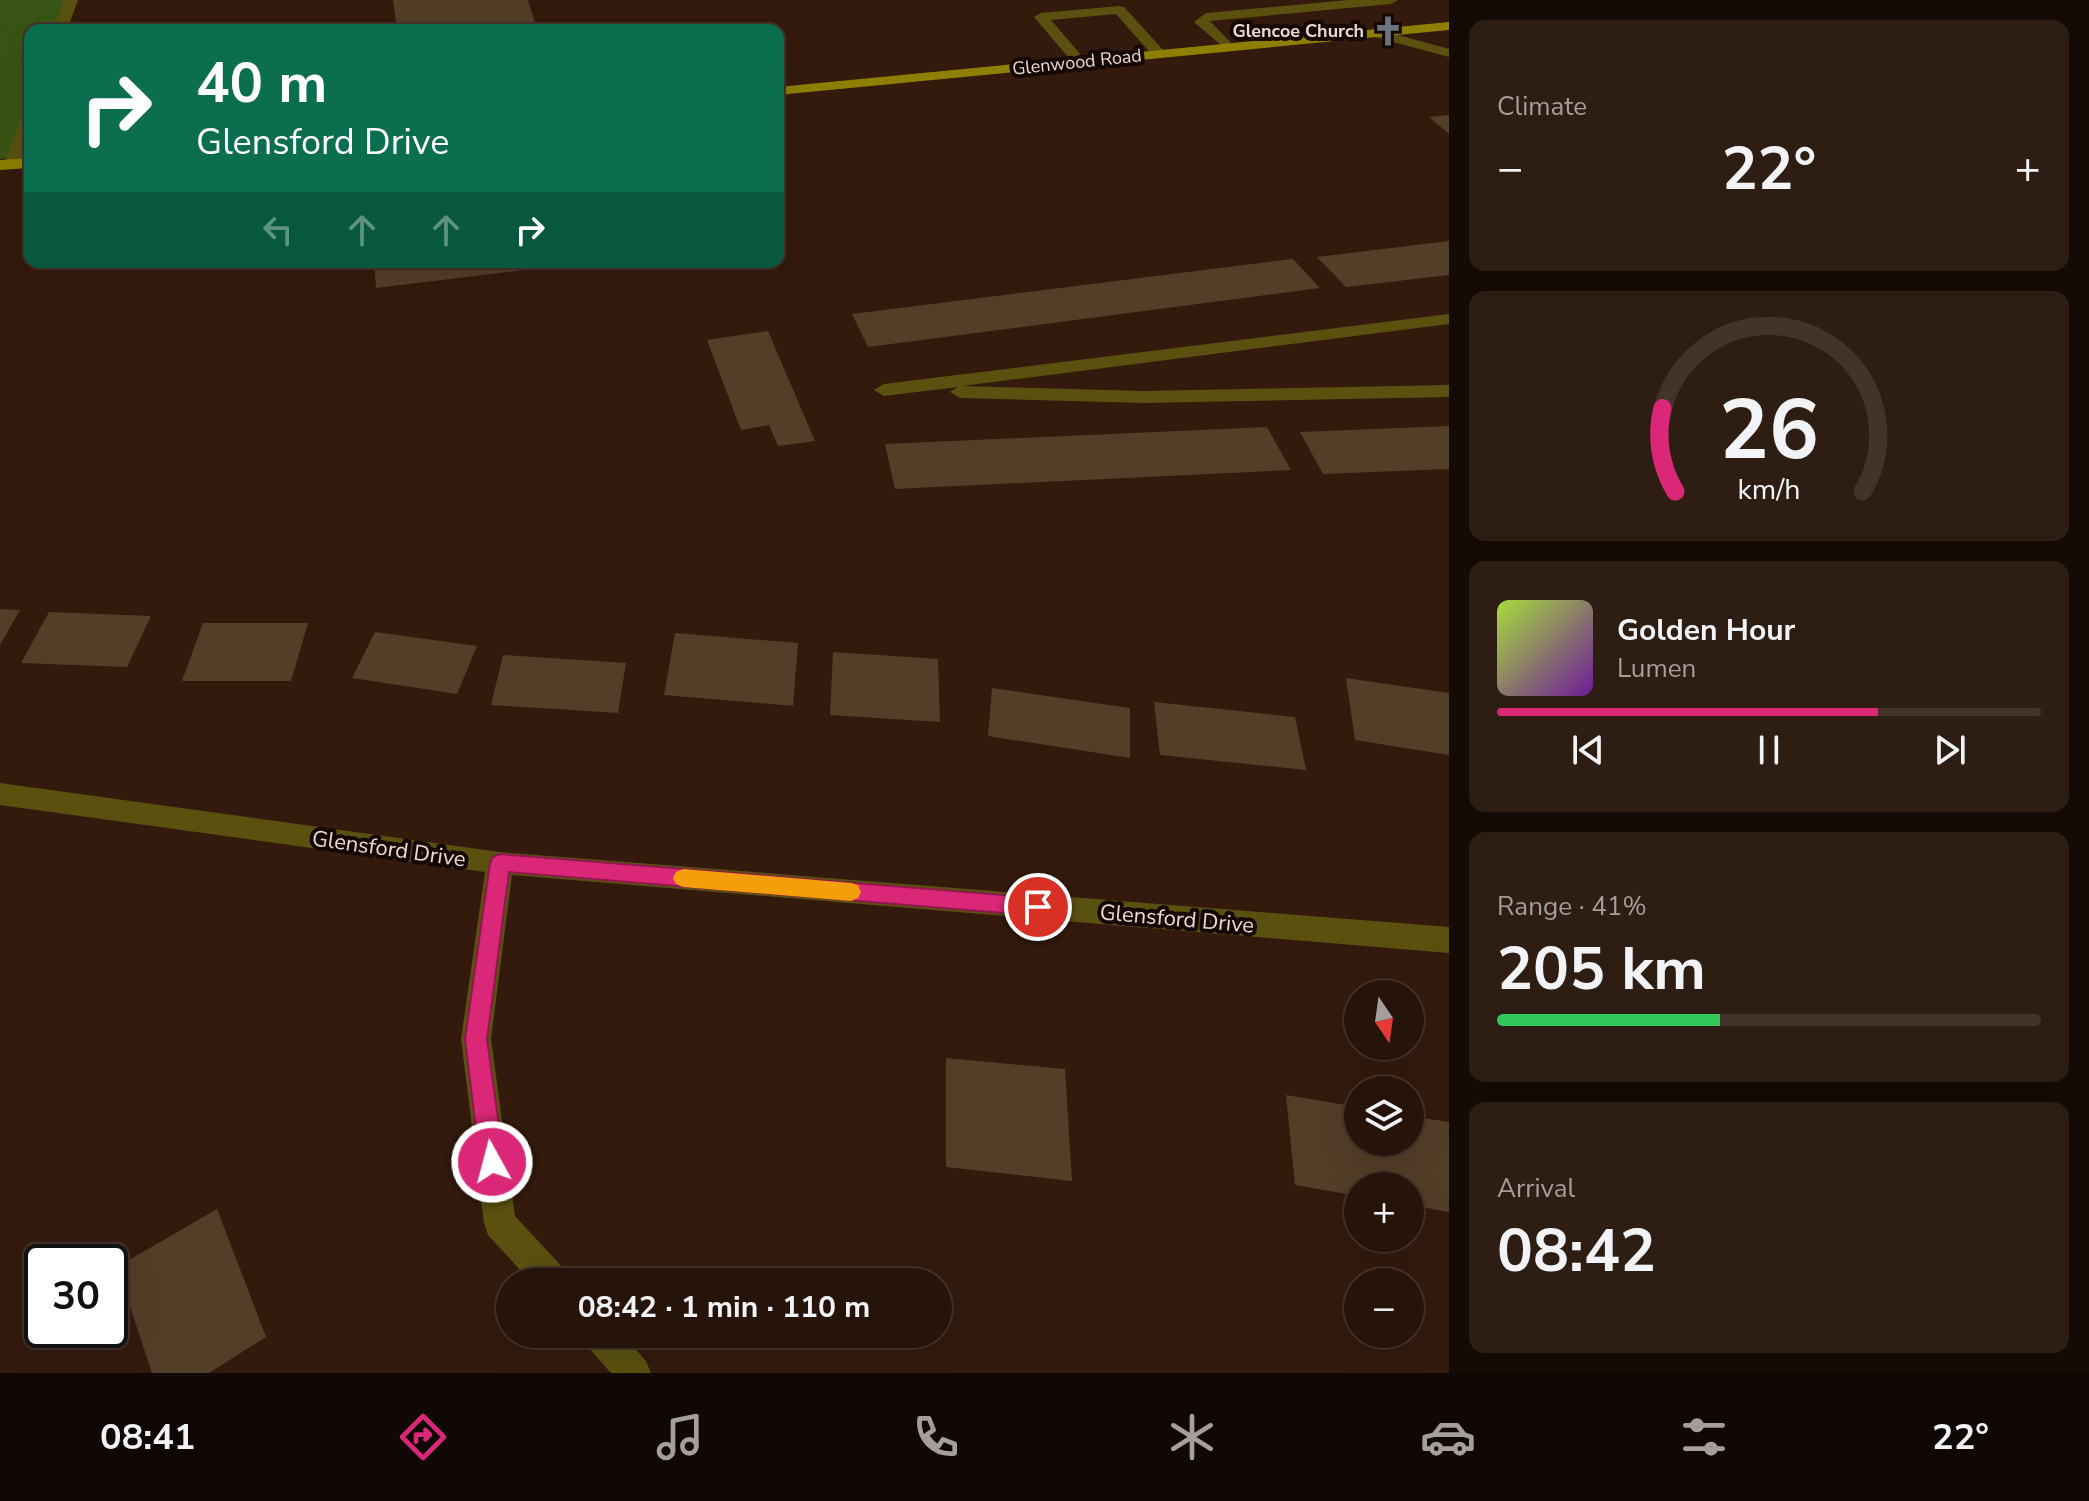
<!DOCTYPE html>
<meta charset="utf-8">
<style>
:root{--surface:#26140a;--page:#2e1d13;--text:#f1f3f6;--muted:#a49e9c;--line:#42332b;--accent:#db2777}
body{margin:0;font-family:"Nunito Sans",sans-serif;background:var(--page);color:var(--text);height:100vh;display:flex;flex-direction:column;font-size:30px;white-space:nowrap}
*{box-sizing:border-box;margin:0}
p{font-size:26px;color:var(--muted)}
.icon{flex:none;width:44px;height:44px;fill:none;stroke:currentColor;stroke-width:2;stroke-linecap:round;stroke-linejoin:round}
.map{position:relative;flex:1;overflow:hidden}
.drawer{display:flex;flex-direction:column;gap:20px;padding:20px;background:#150b06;width:640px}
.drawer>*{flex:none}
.hud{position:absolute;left:24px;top:24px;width:760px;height:244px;border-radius:16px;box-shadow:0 8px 32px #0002,0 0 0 2px var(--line);background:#0b6e4f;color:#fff;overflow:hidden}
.needle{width:52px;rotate:167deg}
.controls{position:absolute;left:1344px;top:980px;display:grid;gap:16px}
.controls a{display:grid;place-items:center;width:80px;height:80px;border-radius:50%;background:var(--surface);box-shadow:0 8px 32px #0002,0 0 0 2px var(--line);font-size:40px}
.speed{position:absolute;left:24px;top:1244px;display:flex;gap:16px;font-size:40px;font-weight:700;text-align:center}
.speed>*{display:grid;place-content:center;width:104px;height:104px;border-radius:50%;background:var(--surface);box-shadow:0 8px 32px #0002,0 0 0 2px var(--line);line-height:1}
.speed .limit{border:4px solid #111;border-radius:12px;background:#fff;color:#111}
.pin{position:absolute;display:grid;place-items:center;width:68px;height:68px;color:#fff;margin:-34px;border:4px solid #fff;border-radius:50%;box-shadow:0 2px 8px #0007}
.me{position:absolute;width:88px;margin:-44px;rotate:353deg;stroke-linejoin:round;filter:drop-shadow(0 0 6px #0008)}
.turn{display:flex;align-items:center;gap:28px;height:168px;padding:0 40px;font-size:36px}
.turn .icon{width:104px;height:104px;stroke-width:2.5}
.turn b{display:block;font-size:56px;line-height:68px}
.lanes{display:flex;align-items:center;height:76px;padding:0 40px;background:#0003;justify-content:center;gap:40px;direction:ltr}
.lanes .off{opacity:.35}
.big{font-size:60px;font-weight:700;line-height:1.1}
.drawer .card{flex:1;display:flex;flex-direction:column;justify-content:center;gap:12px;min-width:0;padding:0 28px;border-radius:16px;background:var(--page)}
.drawer .dial{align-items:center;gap:0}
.dial svg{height:208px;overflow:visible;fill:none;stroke:var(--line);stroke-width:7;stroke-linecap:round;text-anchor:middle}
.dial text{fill:var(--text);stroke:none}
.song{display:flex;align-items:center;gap:24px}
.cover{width:96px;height:96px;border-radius:12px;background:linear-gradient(135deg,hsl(80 70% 55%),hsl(280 70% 35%))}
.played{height:8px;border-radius:4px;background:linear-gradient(90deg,var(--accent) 70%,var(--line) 70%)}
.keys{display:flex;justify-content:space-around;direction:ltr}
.heat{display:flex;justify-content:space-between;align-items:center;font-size:44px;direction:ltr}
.charge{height:12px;border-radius:6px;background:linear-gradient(90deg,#34c759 41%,var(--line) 0)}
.trip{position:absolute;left:496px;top:1268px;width:456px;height:80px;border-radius:40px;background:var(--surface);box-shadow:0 8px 32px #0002,0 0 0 2px var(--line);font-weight:700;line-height:80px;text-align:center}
.menu{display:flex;height:128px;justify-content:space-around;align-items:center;background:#0f0804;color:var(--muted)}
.menu .icon{width:56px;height:56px}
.menu .current{color:var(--accent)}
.menu b{font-size:36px;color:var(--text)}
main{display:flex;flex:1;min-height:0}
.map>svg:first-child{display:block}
</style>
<main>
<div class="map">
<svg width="1449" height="1373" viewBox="0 0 1449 1373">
<rect width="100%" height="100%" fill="#331a0d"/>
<path fill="#385515" d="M0,0H69L57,30H30V101L8,158L0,159Z"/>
<g fill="#533e28">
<path d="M393,0H528L537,30H397Z"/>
<path d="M1449,115V134L1429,117Z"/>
<path d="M1449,241V275L1346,287L1317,257Z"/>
<path d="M1293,259L1320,288L868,347L852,314Z"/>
<path d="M374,262H540L541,268L376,288Z"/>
<path d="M768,331L815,441L778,446L769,425L741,430L707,340Z"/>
<path d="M1449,426V469L1323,474L1300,432Z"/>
<path d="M1267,427L1291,470L895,489L885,444Z"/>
<path d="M0,609L20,610L0,645Z"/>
<path d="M49,612L151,616L127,667L21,663Z"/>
<path d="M203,623H308L291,681H182Z"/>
<path d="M375,632L477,646L457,694L352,678Z"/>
<path d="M675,633L798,643L793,706L664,695Z"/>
<path d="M833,652L938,659L940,722L830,715Z"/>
<path d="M503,655L626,663L618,713L491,705Z"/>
<path d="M1346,678L1449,693V755L1355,740Z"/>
<path d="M992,688L1130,708V758L988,736Z"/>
<path d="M1154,702L1295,717L1306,770L1160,755Z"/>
<path d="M946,1058L1065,1069L1072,1181L946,1167Z"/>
<path d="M1286,1095L1358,1107V1142H1410V1116L1449,1122V1212L1410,1205V1186H1358V1196L1295,1185Z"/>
<path d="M217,1209L266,1337L209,1373H152L117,1267Z"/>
</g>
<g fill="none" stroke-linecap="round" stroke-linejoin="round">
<g fill="#5a5110" fill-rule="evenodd">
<path d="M64,0H78L67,30H53Z"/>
<path d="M1348,0H1398L1391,4L1210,21L1235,47L1228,51L1194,22L1206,13Z"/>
<path d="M1119,6L1124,7L1164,51V57H1154L1116,14L1051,20L1087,62L1075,65L1034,17L1041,13Z"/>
<path d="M1376,29L1449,49V57L1371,36V30Z"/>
<path d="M30,110V135L20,164L18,167H6L4,164L23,114Z"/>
<path d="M1449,314V324L962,386L1143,391L1449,385V397L1143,403L960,398L950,392L958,387L884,396L874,390L884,384Z"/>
<path d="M0,783L500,852L1449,927V953L512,875L491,1039L515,1216L565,1270L570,1282H531L488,1235L484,1223L461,1039L485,872L0,805Z"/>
<path d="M582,1334H622L646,1361L651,1373H611L587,1346Z"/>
</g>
<g fill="#8e7f00" fill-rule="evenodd">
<path d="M1449,22V30L778,95V87Z"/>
<path d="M30,158V168L0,170V160Z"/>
</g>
</g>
<path fill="#db2777" stroke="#8e194d" stroke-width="2" d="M500,854L1038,898L1045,900L1048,907L1045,913L1038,916L509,872L487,1039L504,1162L501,1170L492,1174L484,1170L480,1162L465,1039L490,863L493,857Z"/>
<path fill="#f59e0b" d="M683,869L851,883L858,885L861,892L858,898L851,901L683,887L676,884L673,878L676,872Z"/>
<defs>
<g id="church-bare" transform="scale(2.4)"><path d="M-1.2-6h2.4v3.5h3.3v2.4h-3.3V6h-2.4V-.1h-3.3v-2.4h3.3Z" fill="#6b7280" stroke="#130804" stroke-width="2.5" paint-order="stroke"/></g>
</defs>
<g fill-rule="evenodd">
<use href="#church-bare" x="1388" y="31"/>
</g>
<g text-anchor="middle" stroke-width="8" stroke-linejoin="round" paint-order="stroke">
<g font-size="18" font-weight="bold" fill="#ebd9d1" stroke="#130804" text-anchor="end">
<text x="1364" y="37">Glencoe Church</text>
</g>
<g font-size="18" fill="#ebd9d1" stroke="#130804">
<text transform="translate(1077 62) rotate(-6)" y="6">Glenwood Road</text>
</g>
<g font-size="22" fill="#ebd9d1" stroke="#130804">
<text transform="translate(389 848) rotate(8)" y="8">Glensford Drive</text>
<text transform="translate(1177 918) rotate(5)" y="8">Glensford Drive</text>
</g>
</g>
</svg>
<div class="controls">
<a><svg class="needle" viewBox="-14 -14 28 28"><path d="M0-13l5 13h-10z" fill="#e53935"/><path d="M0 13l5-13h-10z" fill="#a49e9c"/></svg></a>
<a><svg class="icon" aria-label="layers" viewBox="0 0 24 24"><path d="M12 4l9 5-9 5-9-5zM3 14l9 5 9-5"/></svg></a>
<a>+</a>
<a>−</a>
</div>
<div class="speed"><div class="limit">30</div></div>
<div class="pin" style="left:1038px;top:907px;background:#d93025"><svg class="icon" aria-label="arrive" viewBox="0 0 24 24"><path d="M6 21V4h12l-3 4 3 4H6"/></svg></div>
<svg class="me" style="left:492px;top:1162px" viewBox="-20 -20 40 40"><circle r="17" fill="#db2777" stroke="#fff" stroke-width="3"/><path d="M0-11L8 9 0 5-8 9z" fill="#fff"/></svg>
<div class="trip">08:42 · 1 min · 110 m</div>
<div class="hud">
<div class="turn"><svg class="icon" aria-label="right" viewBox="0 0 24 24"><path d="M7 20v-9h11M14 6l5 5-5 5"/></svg><div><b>40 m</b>Glensford Drive</div></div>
<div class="lanes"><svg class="icon off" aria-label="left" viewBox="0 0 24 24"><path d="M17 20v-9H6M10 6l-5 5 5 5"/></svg><svg class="icon off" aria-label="ahead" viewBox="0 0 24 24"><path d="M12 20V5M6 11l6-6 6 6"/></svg><svg class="icon off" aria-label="ahead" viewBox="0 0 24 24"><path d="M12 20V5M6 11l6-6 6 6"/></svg><svg class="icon" aria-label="right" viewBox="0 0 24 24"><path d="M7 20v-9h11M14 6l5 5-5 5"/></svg></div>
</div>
</div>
<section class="drawer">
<div class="card"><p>Climate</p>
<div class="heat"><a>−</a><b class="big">22°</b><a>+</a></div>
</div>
<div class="card dial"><svg viewBox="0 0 100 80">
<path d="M14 69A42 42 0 1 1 86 69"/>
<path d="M14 69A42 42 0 0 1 9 37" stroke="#db2777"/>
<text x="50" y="56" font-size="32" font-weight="700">26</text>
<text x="50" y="72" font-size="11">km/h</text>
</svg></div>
<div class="card">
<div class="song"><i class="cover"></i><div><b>Golden Hour</b><p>Lumen</p></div></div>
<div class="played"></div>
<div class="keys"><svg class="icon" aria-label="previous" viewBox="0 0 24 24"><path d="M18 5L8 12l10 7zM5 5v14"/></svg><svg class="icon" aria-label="pause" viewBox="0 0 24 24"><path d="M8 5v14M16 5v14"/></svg><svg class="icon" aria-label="next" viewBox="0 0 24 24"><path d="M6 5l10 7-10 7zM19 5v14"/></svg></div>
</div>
<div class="card"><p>Range · 41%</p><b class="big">205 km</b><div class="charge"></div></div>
<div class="card"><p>Arrival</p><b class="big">08:42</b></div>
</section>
</main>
<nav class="menu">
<b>08:41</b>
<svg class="icon current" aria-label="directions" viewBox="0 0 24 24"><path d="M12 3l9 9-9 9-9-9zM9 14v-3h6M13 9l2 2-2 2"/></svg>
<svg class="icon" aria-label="music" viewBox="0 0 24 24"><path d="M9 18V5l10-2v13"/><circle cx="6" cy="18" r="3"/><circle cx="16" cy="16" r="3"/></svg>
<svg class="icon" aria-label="phone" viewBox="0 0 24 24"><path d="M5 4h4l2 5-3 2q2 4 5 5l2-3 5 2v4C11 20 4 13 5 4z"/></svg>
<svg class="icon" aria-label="climate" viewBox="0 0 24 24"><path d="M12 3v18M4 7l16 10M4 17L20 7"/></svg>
<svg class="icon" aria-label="car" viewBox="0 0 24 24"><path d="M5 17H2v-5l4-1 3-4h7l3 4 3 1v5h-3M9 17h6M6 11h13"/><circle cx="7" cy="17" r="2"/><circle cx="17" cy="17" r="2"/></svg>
<svg class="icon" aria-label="filters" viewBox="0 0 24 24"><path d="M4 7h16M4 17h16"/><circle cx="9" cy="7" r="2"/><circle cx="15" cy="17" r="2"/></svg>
<b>22°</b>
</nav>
